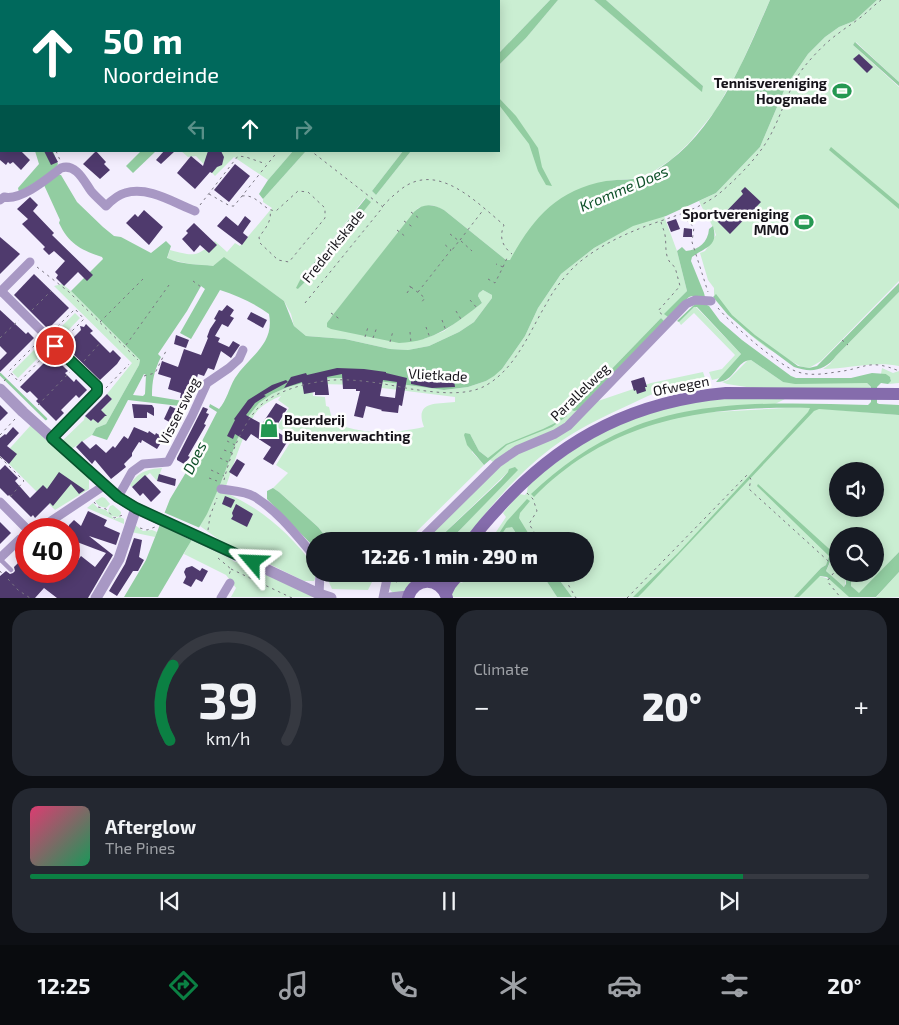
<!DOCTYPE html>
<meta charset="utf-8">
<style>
:root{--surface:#171b24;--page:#242831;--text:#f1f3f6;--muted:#9ea1a6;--line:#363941;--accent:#0b8043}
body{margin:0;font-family:"Exo 2",sans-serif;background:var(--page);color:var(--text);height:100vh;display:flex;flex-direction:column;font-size:19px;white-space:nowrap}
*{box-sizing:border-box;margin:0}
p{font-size:16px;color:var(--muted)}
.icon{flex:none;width:28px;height:28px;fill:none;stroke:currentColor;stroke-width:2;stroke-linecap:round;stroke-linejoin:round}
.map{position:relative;height:598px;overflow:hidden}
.drawer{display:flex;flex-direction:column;gap:12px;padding:12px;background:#0d0f14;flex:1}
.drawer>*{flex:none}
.hud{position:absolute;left:0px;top:0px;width:500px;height:152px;box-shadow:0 2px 12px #0003;background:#00695c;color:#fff;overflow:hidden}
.tools{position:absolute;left:829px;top:462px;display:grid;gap:10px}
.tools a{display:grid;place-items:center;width:55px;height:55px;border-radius:50%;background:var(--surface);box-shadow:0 2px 12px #0003;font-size:25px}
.speed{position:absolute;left:15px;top:518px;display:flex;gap:10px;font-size:25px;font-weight:700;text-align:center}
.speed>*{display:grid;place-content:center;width:65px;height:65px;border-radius:50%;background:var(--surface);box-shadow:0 2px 12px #0003;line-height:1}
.speed .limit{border:8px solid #d22;background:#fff;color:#111}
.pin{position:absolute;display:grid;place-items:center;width:42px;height:42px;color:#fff;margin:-21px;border:2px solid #fff;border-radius:50%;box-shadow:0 1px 5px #0007}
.me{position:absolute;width:55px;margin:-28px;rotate:296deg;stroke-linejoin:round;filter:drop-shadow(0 0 4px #0008)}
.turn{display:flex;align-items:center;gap:18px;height:105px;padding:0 20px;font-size:22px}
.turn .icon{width:65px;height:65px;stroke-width:2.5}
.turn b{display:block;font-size:35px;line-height:42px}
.lanes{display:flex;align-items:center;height:48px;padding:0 20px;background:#0003;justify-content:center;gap:25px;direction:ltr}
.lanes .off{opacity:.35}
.big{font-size:38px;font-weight:800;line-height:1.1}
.drawer .widget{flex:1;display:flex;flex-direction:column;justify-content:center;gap:8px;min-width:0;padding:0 18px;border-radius:20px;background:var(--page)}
.drawer .dial{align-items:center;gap:0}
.dial svg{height:130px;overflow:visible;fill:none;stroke:var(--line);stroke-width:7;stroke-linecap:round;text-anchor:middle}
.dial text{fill:var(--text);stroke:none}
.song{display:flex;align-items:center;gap:15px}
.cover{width:60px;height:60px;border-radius:8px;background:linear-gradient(135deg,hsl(340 70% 55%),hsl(150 70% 35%))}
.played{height:5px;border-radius:2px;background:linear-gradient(90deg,var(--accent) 85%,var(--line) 85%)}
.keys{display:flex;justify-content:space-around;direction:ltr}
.heat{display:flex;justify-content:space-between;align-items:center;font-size:28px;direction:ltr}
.drawer .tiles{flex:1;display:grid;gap:12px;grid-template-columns:1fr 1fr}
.widget:last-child{grid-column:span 2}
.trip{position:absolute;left:306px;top:532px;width:288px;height:50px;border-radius:25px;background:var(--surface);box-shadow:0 2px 12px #0003;font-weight:800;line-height:50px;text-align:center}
.menu{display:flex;height:80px;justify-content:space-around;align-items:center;background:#090b0e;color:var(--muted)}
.menu .icon{width:35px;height:35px}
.menu .active{color:var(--accent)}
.menu b{font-size:22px;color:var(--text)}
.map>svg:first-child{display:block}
</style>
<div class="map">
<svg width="899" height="598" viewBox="0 0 899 598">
<rect width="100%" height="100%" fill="#f3eefe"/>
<path fill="#ede4ff" d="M44,581L75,583L94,596L29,598Z"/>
<g fill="#caeed2" fill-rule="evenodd">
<path d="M107,0H209L208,1Z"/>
<path d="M302,0H550L499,53V1H301Z"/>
<path d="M558,0H594L702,91L703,86L606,0H770L740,67L727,90L716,110L689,143L672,159L648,175L640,178L607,181L510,260H506L444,210L432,205L418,208L329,320L424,339L444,331L482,303L478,296L479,293L483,290L492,295V298L474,322L459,332L429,346L408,350L390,349L345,339L306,336L294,326L291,314L284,301L224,258L213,266L190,264L167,259L170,250C193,256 196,258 215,241L227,252L235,243L240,246L272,208L263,202V199L306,151H403L372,191L376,195L411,151H499V65L526,38ZM365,198L370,202L313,274L298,289L300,280Z"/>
<path d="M877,0H899V82L856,42L853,45L899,87V281L821,361L809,368C800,367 799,365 791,361C785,357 777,354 770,350C748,335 729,316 714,295V288L708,280L700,253L705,251L716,235C713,224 704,213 699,201L716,193L760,147L786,86L808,54L825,37L839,27L854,21Z"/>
<path d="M181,151H293L268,180L234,157L215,176L196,156L188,157Z"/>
<path d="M664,216L677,251L687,291L665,314L668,317L664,321L661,318L572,410H578L566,424L493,462L479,451L471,436L472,452L484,465L407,541H329L318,527L279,492L273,488L288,473L276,465L293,438L277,427L289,408L278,400L281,396C273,399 264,404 258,410C246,423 231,473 224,492C263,509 290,534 315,567V574L317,575L314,581H304L218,539L200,526L220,485L244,422L259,403L272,394L288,387L314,380L333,378H356L444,390L468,387L486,381L502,369L525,336L538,308L561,274L594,248L633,225ZM322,384L358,385L455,397V402C436,404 414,401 424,427C390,434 369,435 336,424L331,415L329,407L326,406L325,397L313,396L312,386Z"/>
<path d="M62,284L71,291L140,360L139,365L106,424L96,428L92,435L70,450L62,441L84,420L85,416L91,421L112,399L107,394L132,363L54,286Z"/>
<path d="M899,292V366C874,361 848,369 823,369L830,364L836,356Z"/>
<path d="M694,307H696L741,354L720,378L712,380L709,372L722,369L735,355L694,313L681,325L679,322Z"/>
<path d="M75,313L80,318L59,340L54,334Z"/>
<path d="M37,347L43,353L18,378L12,372Z"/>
<path d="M748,360H751L783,382L867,383L872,389L753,388L727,384L722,382L728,380Z"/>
<path d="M882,368L893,373L899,371V383L888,384L891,379L886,374H881Z"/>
<path d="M703,372L705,378L703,382C677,382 653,393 631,404C605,416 579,428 557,444C523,468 488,507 465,541H447L455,535L517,470L508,472L436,541H424L495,470L520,453L548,441L595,402L651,383Z"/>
<path d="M714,399H785L775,404L713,408L715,412L786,408H815L899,415V552L859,594L851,586V574H875V536H838L837,556L832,553L829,556L826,565L821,568L799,592L819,576L836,581L826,571L833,557L837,560L838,574H846L845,587L839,584L851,597H572L555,574H585V541H533L512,527L521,541H490L506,517L503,513L519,494L525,495L527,492L528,485L540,474L597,433L649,411ZM838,471H875V509H838Z"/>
<path d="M31,425L89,478V489L55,510L2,457Z"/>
<path d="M162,468L157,481L150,473L132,487L130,485C138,472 147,469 162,468Z"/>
<path d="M102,497L105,498L110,504L106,508L99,506L95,501Z"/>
<path d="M93,503L98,508L106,510L114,519L120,517L124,519V524L87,508Z"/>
<path d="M113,505L121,512V514L118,517L111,516L108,511L110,506Z"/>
<path d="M135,525L143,531L152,530L157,532L155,537L131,532Z"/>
<path d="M192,538L214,548L235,562L242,561L318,597H231L236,588L226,575L184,554Z"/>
<path d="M899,572V597L876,598L879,594Z"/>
<path d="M327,574H344L349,576L356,574H376L368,590L332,589L328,580Z"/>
<path d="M393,574H443L402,593L392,592L388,587Z"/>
<path d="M468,574H542L557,597H451V589L457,580L462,583Z"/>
</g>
<g fill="#92cda1" fill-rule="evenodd">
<path d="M550,0H558L526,38L499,65V53Z"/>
<path d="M594,0H606L703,86L702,92Z"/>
<path d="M770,0H877L854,21L839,27L825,37L808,54L786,86L760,147L716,193L666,216L633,226L594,248L561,274L538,308L525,336L502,369L494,376L486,381L468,387L444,390L356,378H333L314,380L288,387L272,394L259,403L244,422L220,485L207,514L158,597H124L146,560L170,499L185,474L217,412L209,407L210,404L219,409C227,400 229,388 235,378C249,356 275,345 269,314C254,303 238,296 220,290L191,339L180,333L205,289L201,286L187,311L158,354L161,357C154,371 152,381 152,396L189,402L188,407L128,400L107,440L92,435L96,428L106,424L139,365L140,360L71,291L103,259L102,257C81,250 69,244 59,223L60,220L44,185L55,175H61L77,202L103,227L114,236L121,237L151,253L166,241L171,246L167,258C182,265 198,264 213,266L224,257L284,301L294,326L306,336L345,339L390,349L408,350L429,346L459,332L474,322L492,298V295L483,290L479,293L478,296L482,303C456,323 434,342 399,343L331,329L327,327V323L332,316L414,212C423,203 433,204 444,210L506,260H510C533,218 557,190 606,181C620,179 635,181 648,175C712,142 743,62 770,0ZM144,374L146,375L145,394L143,396L133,395Z"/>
<path d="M855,42L899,82V86L853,45Z"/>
<path d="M499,98L516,116L538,148L542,167L552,186L546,185L538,171L529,144L499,105Z"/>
<path d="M831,147L899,204V209L829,150Z"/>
<path d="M35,151H53L58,164L53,172L19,192L18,188L39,164Z"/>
<path d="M141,151H156L133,173L126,166Z"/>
<path d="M293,151H306L263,199L259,194L268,180Z"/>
<path d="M403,151H411L376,195L372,191Z"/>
<path d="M366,198L371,202L313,274L298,289L296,288L300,280Z"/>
<path d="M713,226C719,247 705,247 692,257L691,261L704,293L707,305L709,306L720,321L742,340L791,376L796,378H851L872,373L886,374L890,377L891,381L888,384L881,383L877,387V403L879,404L899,405V415L819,409L814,411L645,590L638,597H633L678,553L808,412L810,408C704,406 611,419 534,497L531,494C560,467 591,444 628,429C700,398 791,403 868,405L871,402V387L867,383L795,384L783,382L751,360C736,360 735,383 716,382L741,354L697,307H694L679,322L677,321L695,304L696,297L692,296L689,297L668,317L664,314L687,291L677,251L682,247L686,251C699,250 708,242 709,229Z"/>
<path d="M899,283V292L836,356C825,371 811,373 794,367L751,335L728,315L713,297L716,294L732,315L755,335L798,366L809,368L817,366Z"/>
<path d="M661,318L664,321L578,410L574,411L572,410Z"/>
<path d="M565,414L567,416L552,427L507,445L484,465L467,445L464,435L465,433L470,434L479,451L488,458L506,444L543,429L555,423Z"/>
<path d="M515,467L518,470L455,535L447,541H436L501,480L508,472L509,469Z"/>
<path d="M758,484L837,556V560L832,557L826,571L844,587L846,584V574H851V586L859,593L899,552V572L876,597H849L827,577L820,576L799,597H794L821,568L826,565L829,556L757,486Z"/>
<path d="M273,488L279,492L318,527L329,541H315V548L267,499V491Z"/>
<path d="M527,499L530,501L520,513L519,518L533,541H521L512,527L506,528L497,541H494L507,521Z"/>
<path d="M542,574H555L572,597H557Z"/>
</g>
<path fill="#f3eefe" d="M163,512L200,528L193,541L158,524Z"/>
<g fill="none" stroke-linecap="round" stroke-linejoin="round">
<g stroke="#92cda1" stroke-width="2.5">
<path d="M399,0L400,1"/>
<path d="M123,1L124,0"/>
<path d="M0,374L46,419"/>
</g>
</g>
<g fill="#4f3a6d" fill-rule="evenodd">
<path d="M859,54L873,67L867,73L853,59Z"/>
<path d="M0,151H21L30,160L21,170L13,162L10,164L8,162L6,165L0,160Z"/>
<path d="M44,151H52L58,162L51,165Z"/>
<path d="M96,151L106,162L104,164L110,170L100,179L83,164Z"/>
<path d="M164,151H175L161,164L156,160Z"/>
<path d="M208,151H221L224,157L222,165L217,167L212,173L210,172L195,189L177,173L191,156L203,166Z"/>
<path d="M235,164L250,176L229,202L214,190Z"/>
<path d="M745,187L761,202L730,234L717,221L743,194L741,191Z"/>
<path d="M30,197L38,205L33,211L54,233L52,235L93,275L87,281L78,272L64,286L56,278L58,275L55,272L65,261L54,251L49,255L43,249L45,247L22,224L28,219L17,209Z"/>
<path d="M144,210L163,227L149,245L126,223L135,214L138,217Z"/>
<path d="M226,216L238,226L245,216L251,221L244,231L243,233L248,237L242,245L217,226Z"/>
<path d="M676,219L680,229L671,232L667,222Z"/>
<path d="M194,223L217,245L209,253L200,245L194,252L182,239L188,233L186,231Z"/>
<path d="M684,228L692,229V237H683Z"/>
<path d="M0,237L20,254L0,274Z"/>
<path d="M34,274L69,308L48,329L14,295Z"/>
<path d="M227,305L234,310L230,316L234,318L228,327L222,324L215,336L220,338L218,342L229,347L233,341L240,345L231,358L221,351L214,370L208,368L204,376L198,374L191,401L180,398L181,393L168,389L171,378L158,374L162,361L178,367L184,349L201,355L208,338L207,337L210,329L216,320L214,319L219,310L222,311Z"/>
<path d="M0,310L26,334L28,332L34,338L0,372V360L7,353L0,346Z"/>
<path d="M251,312L267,320L263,328L247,319Z"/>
<path d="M86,324L93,331L90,333L110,353L113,350L121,358L117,364L100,380L65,346L81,330L80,326L84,327Z"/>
<path d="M176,335L189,340L186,348L174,344Z"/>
<path d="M52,355L68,371L65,373L74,382L76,379L87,390L79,398L76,395L61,410L64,413L56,421L36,401L38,399L30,391L27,393L20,387Z"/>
<path d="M337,368L364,369L386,372V373L407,378L402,406L399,405L398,413L381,411L382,410L366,406L363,418L354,416L360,391H356V389H343L342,374L327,377L329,395H315V392L304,394L302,382L284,388L291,377L306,373L307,375ZM383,380L397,382L395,398L380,396Z"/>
<path d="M644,377L647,387H645L646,391L637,394L636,390L634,391L631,381Z"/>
<path d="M286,380L288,382L264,395L266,396L255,403L246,415L262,424L276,403L287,409L274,430L289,439L273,465L263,459L271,447L251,434L246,441L235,434L233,439L227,436L235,420L234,419L248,400L272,385Z"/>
<path d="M454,380L455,387L432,388L411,384V381Z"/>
<path d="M107,394L112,399L101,410L107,416H105L98,423L93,419L91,421L85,416Z"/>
<path d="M132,404L152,405L154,408V416L147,412V418H134Z"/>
<path d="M0,405L8,413L0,421Z"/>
<path d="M170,406L185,413L178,427L164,419Z"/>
<path d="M203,407L208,409L206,413L209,414L204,424L206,425L188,456L190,457L184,464L177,460V458Z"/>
<path d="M13,427L19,433L7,446L17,454L9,464L0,456V438L5,434L6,435Z"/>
<path d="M134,427L148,433L149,431L155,435L156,433L164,438L157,449L142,440L141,443L139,442L132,453V456L124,464L126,467L111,479L95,460L92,464L76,447L82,441L90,449L96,444L106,453L113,446L115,448L124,436L128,439Z"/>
<path d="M237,459L245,464L237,477L229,472Z"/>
<path d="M5,465L18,478L15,481L30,498L43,485L47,489L59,472L85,490L79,494L71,484L53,506L50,503L35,518L33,515L31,517L9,495L8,496L0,488V470Z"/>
<path d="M159,474L176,479L175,486L157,481Z"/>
<path d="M145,475L161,492L151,502L143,493L140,496L132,487Z"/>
<path d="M225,496L235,500L231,508L222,504Z"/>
<path d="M236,504L253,514L247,527L231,519L233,516L232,513Z"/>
<path d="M88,511L107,520L104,526L120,533L116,545L89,536L113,555L88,598H57L44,588L35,598H0V576L6,571L10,574L13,573L15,571L14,567L26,555V571H69V553L78,560L81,556L95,567L106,553L69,539V525L74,520L81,526Z"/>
<path d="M0,522L11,533L0,544Z"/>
<path d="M134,538L142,540L139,557L144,560L138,571H133L117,596L109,591L125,564Z"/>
<path d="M192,566L200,571L202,568L208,571L202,582L196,579L191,587L183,583L186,577L184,572L186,568Z"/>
</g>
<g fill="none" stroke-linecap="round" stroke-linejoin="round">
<g stroke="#7b7883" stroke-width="1" stroke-dasharray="2.5 4" stroke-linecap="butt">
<path d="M33,1V0"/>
<path d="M74,1L76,0"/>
<path d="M445,1L449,0"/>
<path d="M56,151L60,160"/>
<path d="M209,194L230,206H234L278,151"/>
<path d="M242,196C258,194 262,210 276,211L298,191L308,192L325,208V218L289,262L278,260L260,243L259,237C265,229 272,221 270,211"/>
<path d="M200,205L238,156L246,157L266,164"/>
<path d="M383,206C388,200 394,195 400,190C437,160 476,202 504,225C499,237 502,246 512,254"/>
<path d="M411,212L420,219"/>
<path d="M687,213L686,220L694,227L692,242L708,292"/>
<path d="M404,221L414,228"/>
<path d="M661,222C662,226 664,230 665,235C667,246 663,259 675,267L680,286L658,311L664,316"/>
<path d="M397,230L406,237"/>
<path d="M450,234L459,241L452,250"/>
<path d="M460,240L484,209"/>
<path d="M461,241L472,251"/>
<path d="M37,267L69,292L138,360"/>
<path d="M503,267L507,258"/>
<path d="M488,279L495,283L503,267L496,264"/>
<path d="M193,281L201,287"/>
<path d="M411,287L425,298L420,304"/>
<path d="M418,292L451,250L443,243"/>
<path d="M407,293L411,287L409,286"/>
<path d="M470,300L477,308"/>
<path d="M305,303L383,207L311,151"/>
<path d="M718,308C730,323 780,367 798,372C810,376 824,374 836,372C865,369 868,358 899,371"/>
<path d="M32,310L51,291"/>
<path d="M456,311L462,321"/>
<path d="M331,313L341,320"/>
<path d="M442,320L446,331"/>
<path d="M100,322L143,279"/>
<path d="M426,327L430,338"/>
<path d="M53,331L75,309L84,319L63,340"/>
<path d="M410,332L411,343"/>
<path d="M365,337L368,327"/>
<path d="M0,338L19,320"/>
<path d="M373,338L377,327"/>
<path d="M842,340L848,345"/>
<path d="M39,341L9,371L19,382L49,351"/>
<path d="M390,342L393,331"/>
<path d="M126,345L169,285"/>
<path d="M84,361L100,343"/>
<path d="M144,376L155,373L166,351"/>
<path d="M4,381L10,375"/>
<path d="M106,388L129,364"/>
<path d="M38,405L70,372"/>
<path d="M0,435L15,419"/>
<path d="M227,441L235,445"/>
<path d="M224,450L232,453"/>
<path d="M0,457L24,481L9,498"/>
<path d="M220,458L228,462"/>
<path d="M211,470L224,476"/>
<path d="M209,478L217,481"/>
<path d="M224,480C230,456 241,427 258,408C276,388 323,378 349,380C370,381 390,385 411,389C433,392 464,397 485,386C517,368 530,330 548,301C554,289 563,279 572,269C589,252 614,239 636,230C665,218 697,212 721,192C735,180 750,165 761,150C780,125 785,92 804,67C814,55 826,42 839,33C845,28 851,25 857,20C866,14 873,6 881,0"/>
<path d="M527,493L533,499L537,511L529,524L540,541"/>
<path d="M94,502L98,507L106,509L114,518L123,515"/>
<path d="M140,528L147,530L155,527"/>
<path d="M208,530L210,516L217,498"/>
<path d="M218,558L231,569L229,575"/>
<path d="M231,569L292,598"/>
<path d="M0,571L3,575"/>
<path d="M562,574L576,598"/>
<path d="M8,579L18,590L30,598"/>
<path d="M396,582L409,577"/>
<path d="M627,598L747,475L751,479L749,489L837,569L827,581L841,598"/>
</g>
<path stroke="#a898c4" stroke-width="4.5" d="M0,559L11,570"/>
<g stroke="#a898c4" stroke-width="9">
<path d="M0,200L4,197C21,201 48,178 61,168C76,163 84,181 91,191C95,196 101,201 106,206C111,201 117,195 125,193C149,186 174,203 195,211"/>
<path d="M1,291L97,386V392L52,438"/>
<path d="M0,292L30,262"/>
<path d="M221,489C232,491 245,491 255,497C279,512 297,536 315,557"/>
<path d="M118,497L132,472L143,464L168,462L192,416L207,383L229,368L239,359L243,350"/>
<path d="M0,502L27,529"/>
<path d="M39,529L105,485"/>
<path d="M419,541L498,463L517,450L555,434L568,426L686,304L695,300L711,301"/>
<path d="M0,558L20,539L26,536"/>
<path d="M319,594L320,574"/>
<path d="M221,598L230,583"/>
<path d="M383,598L388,574"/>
</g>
<g stroke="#a898c4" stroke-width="11">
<path d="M0,389L23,412L118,497L136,508L319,594L331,598"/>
<path d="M96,598L119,559L136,508"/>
<path d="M390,598L408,596"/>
</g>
<g stroke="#856cac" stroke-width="12">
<path d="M471,541C481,526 493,514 505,501C566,436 637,401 726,393L899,394"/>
<path d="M436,583L446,574"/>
<path d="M446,593L450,585L459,574"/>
<path d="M408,598C414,576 441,577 447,598"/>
</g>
</g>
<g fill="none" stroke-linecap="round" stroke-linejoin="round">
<g stroke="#07532c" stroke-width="12">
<path id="route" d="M55,346L97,386V392L52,438L118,497L136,508L253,562"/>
</g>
<use href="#route" stroke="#0b8043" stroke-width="9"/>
</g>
<defs>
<g id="stadium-bare" transform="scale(1.5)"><path d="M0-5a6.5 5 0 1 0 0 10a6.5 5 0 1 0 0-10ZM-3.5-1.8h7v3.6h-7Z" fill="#259852" stroke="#fefefe" stroke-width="2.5" paint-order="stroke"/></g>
<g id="shop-bare" transform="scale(1.5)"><path d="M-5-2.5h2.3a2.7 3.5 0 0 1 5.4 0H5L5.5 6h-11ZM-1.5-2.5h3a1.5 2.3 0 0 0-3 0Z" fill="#259852" stroke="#fefefe" stroke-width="2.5" paint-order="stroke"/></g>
</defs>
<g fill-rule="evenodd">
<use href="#stadium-bare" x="842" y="91"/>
<use href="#stadium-bare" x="804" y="222"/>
<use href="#shop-bare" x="269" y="428"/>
</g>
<g text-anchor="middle" stroke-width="5" stroke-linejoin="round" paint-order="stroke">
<g font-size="14" font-weight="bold" fill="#16131a" stroke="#fefefe" text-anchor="end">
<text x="827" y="88">Tennisvereniging<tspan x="827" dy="16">Hoogmade</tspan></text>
<text x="789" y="219">Sportvereniging<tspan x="789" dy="16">MMO</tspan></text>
<text x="284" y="425" text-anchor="start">Boerderij<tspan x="284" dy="16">Buitenverwachting</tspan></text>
</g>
<g font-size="14" fill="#16131a" stroke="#fefefe">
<text transform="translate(333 246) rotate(-51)" y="5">Frederikskade</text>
<text transform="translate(438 375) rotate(3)" y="5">Vlietkade</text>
<text transform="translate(681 386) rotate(-11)" y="5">Ofwegen</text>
<text transform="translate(580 392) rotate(-44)" y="5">Parallelweg</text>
<text transform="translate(179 411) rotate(-63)" y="5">Vissersweg</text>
</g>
<g font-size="15" font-style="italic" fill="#0d5028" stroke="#fefefe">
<text transform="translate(624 189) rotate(-23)" y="5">Kromme Does</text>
<text transform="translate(195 458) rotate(-64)" y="5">Does</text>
</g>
</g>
</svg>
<div class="tools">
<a><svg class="icon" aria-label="sound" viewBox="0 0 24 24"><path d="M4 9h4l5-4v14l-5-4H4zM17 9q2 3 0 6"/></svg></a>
<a><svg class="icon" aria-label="search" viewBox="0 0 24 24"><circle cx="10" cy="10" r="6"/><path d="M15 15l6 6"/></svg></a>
</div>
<div class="speed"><div class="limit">40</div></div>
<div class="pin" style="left:55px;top:346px;background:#d93025"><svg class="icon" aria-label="arrive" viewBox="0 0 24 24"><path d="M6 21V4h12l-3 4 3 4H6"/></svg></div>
<svg class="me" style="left:253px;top:562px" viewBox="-20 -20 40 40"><path d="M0-17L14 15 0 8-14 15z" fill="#0b8043" stroke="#fff" stroke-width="4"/></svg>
<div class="trip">12:26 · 1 min · 290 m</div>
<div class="hud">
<div class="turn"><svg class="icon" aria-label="ahead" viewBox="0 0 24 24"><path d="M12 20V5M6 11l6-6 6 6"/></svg><div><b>50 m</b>Noordeinde</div></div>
<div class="lanes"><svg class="icon off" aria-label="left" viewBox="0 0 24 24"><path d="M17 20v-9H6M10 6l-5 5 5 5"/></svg><svg class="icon" aria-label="ahead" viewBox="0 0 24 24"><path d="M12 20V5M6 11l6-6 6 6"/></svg><svg class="icon off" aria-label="right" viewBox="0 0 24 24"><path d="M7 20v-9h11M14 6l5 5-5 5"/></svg></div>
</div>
</div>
<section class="drawer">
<div class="tiles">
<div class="widget dial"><svg viewBox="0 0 100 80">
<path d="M14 69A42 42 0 1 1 86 69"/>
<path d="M14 69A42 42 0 0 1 16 23" stroke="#0b8043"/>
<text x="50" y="56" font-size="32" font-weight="700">39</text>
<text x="50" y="72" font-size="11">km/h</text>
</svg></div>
<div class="widget"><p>Climate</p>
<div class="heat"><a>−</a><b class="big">20°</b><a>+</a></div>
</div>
<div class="widget">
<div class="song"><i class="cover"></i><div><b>Afterglow</b><p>The Pines</p></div></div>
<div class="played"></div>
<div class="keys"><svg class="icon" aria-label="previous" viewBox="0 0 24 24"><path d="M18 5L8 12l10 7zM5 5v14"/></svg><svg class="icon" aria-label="pause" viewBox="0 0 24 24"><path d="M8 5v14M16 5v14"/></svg><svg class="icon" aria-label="next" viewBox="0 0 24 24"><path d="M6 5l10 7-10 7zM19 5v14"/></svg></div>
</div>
</div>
</section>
<nav class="menu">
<b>12:25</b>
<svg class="icon active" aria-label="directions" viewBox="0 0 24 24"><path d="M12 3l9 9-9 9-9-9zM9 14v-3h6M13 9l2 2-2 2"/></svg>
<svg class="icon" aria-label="music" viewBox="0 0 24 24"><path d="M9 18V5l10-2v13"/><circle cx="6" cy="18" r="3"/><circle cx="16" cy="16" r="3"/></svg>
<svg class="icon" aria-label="phone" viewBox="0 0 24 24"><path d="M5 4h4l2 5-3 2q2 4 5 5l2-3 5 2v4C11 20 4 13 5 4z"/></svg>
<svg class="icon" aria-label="climate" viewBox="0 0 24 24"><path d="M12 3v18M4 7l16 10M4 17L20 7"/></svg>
<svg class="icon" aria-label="car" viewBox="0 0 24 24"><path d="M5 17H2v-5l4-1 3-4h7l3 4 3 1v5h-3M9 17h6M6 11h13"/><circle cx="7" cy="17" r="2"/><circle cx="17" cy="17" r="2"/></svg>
<svg class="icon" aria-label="filters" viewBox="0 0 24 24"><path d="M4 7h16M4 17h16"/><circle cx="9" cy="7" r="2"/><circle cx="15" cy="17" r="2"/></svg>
<b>20°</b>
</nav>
